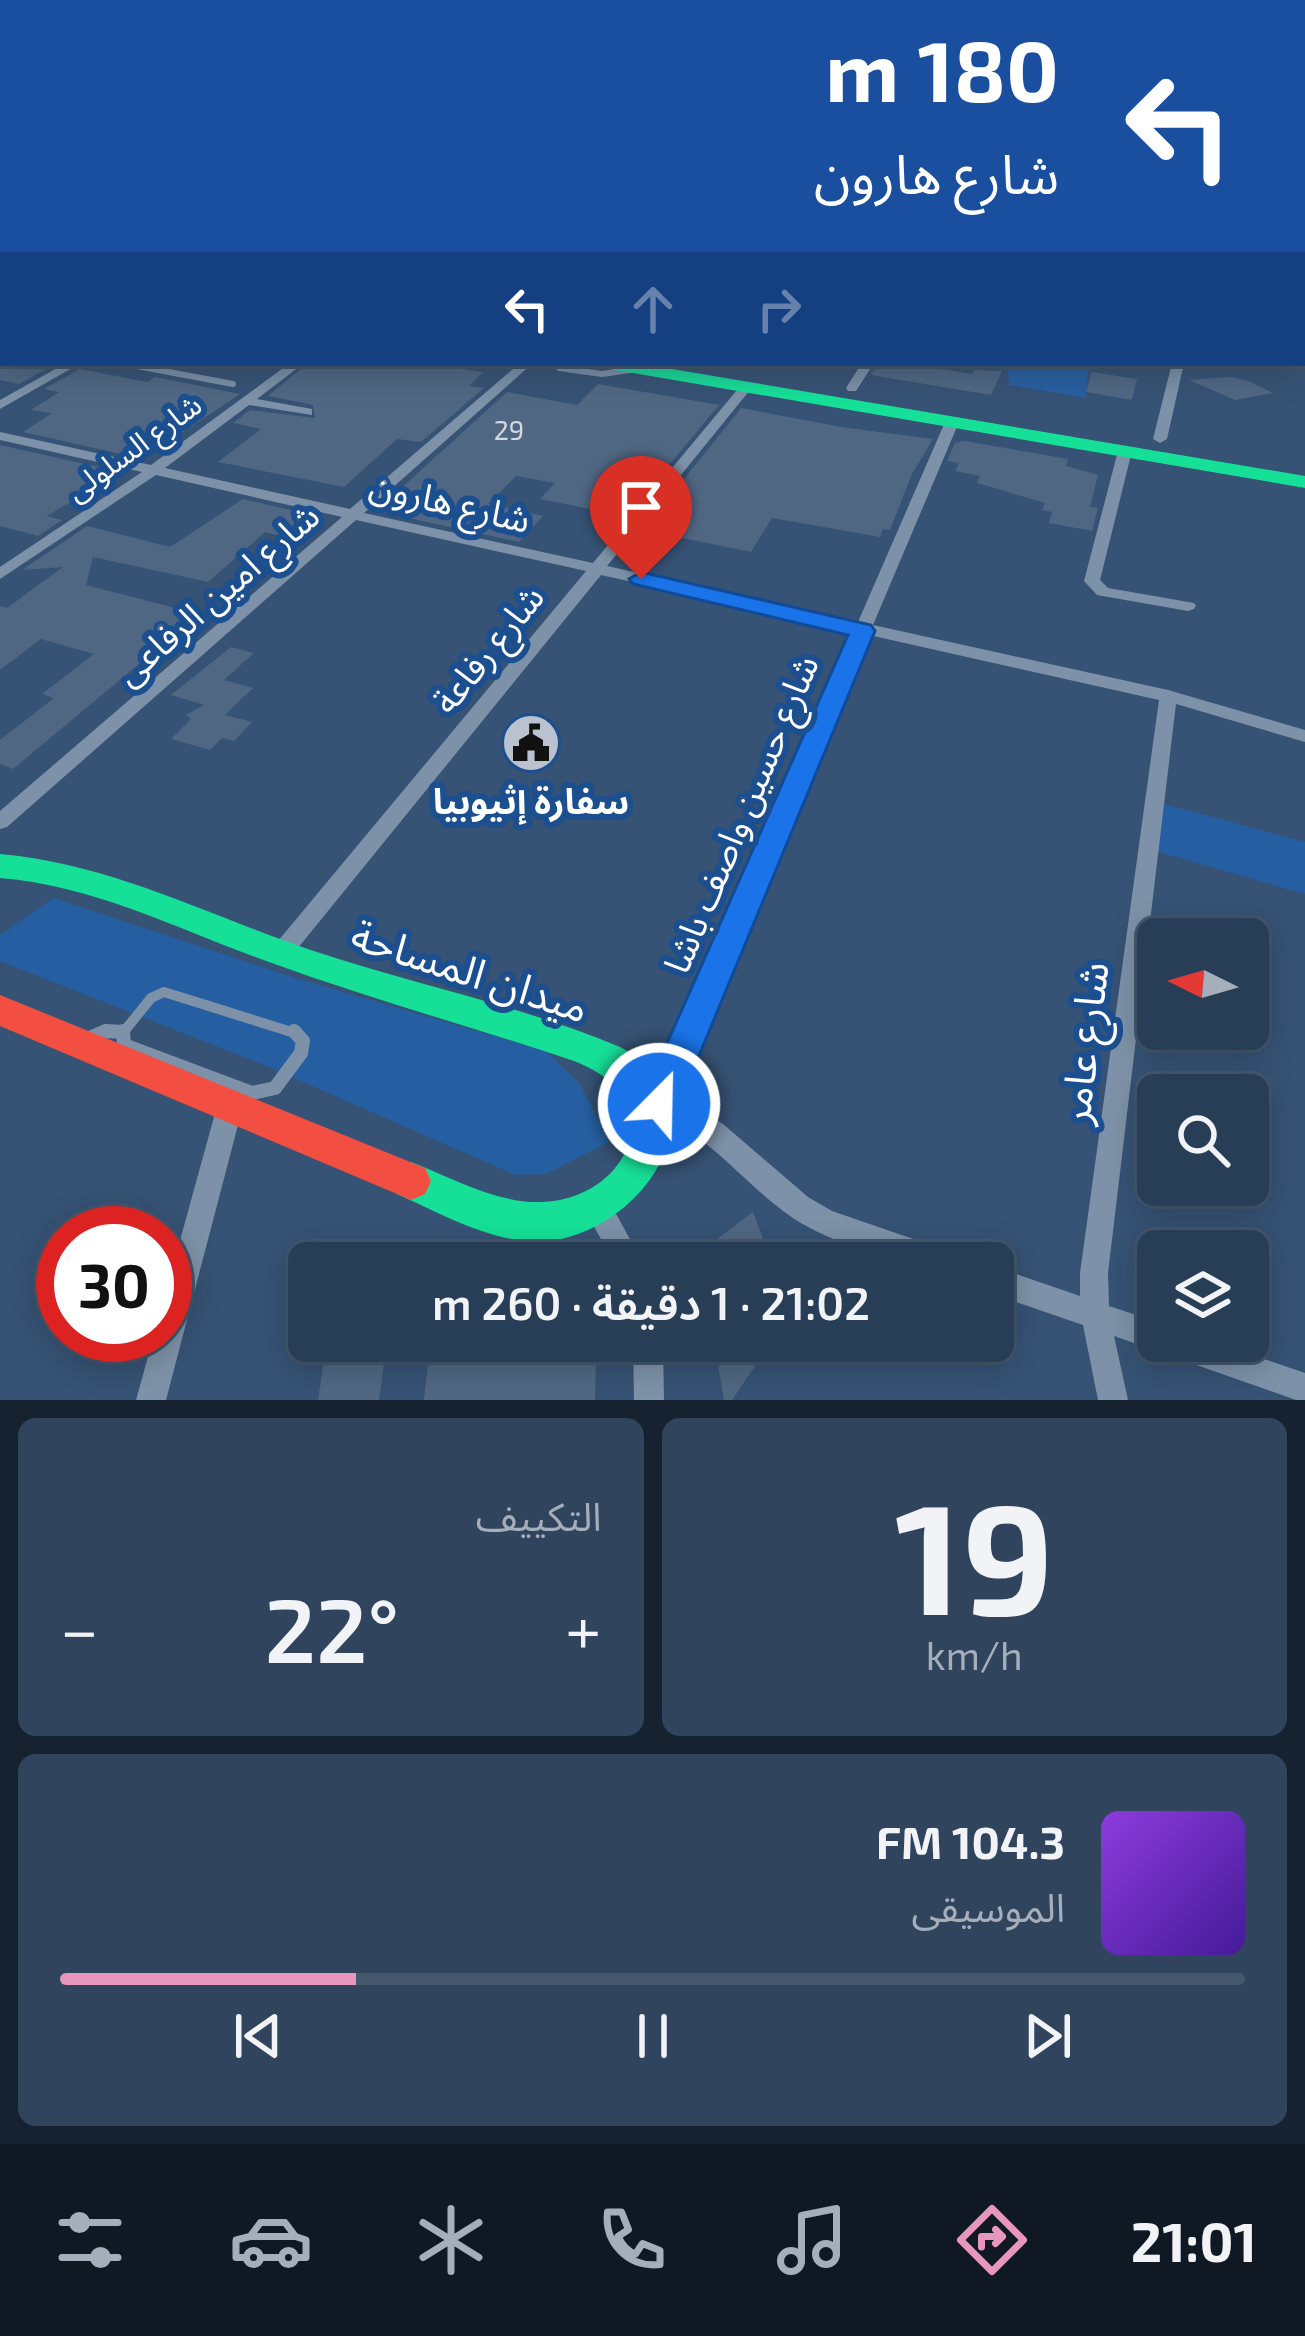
<!DOCTYPE html>
<html lang="ar">
<meta charset="utf-8">
<style>
:root{--surface:#283e57;--page:#30455d;--text:#f1f3f6;--muted:#a5aeba;--line:#44576d;--accent:#e797bd}
body{margin:0;font-family:"Exo 2","Noto Sans Arabic",sans-serif;background:var(--page);color:var(--text);direction:rtl;height:100vh;display:flex;flex-direction:column;font-size:45px;white-space:nowrap}
*{box-sizing:border-box;margin:0}
p{font-size:39px;color:var(--muted)}
.icon{flex:none;width:66px;height:66px;fill:none;stroke:currentColor;stroke-width:2;stroke-linecap:round;stroke-linejoin:round}
.map{position:relative;height:1400px;overflow:hidden;direction:ltr}
.panel{display:flex;flex-direction:column;gap:18px;padding:18px;background:#162230;flex:1}
.panel>*{flex:none}
.hud{position:absolute;left:0px;top:0px;width:1305px;height:366px;box-shadow:0 6px 30px #0003,0 0 0 3px var(--line);direction:rtl;background:#1a4fa0;color:#fff;overflow:hidden}
.needle{width:78px;rotate:275deg}
.buttons{position:absolute;left:1137px;top:918px;display:grid;gap:24px}
.buttons a{display:grid;place-items:center;width:132px;height:132px;border-radius:18px;background:var(--surface);box-shadow:0 6px 30px #0003,0 0 0 3px var(--line);font-size:60px}
.speed{position:absolute;left:36px;top:1206px;display:flex;gap:24px;font-size:60px;font-weight:700;text-align:center}
.speed>*{display:grid;place-content:center;width:156px;height:156px;border-radius:50%;background:var(--surface);box-shadow:0 6px 30px #0003,0 0 0 3px var(--line);line-height:1}
.speed .limit{border:18px solid #d22;background:#fff;color:#111}
.pin{position:absolute;display:grid;place-items:center;width:102px;height:102px;color:#fff;margin:-123px -51px;border-radius:50% 50% 50% 0;rotate:-45deg;box-shadow:0 0 12px #0007}
.pin .icon{rotate:45deg}
.me{position:absolute;width:132px;margin:-66px;rotate:23deg;stroke-linejoin:round;filter:drop-shadow(0 0 9px #0008)}
.turn{display:flex;align-items:center;gap:42px;height:252px;padding:0 48px;font-size:54px}
.turn .icon{width:156px;height:156px;stroke-width:2.5}
.turn b{display:block;font-size:84px;line-height:102px}
.lanes{display:flex;align-items:center;height:114px;padding:0 48px;background:#0003;justify-content:center;gap:60px;direction:ltr}
.lanes .off{opacity:.35}
.big{font-size:90px;font-weight:600;line-height:1.1}
.panel .tile{flex:1;display:flex;flex-direction:column;justify-content:center;gap:18px;min-width:0;padding:0 42px;border-radius:18px;background:var(--page)}
.panel .dial{align-items:center;gap:0}
.dial b{font-size:156px;line-height:1}
.song{display:flex;align-items:center;gap:36px}
.cover{width:144px;height:144px;border-radius:18px;background:linear-gradient(135deg,hsl(270 70% 55%),hsl(260 70% 35%))}
.played{height:12px;border-radius:6px;background:linear-gradient(90deg,var(--accent) 25%,var(--line) 25%)}
.keys{display:flex;justify-content:space-around;direction:ltr}
.heat{display:flex;justify-content:space-between;align-items:center;font-size:66px;direction:ltr}
.panel .tiles{flex:1;display:grid;gap:18px;grid-template-columns:1fr 1fr}
.tile:last-child{grid-column:span 2}
.trip{position:absolute;left:288px;top:1242px;width:726px;height:120px;border-radius:18px;background:var(--surface);box-shadow:0 6px 30px #0003,0 0 0 3px var(--line);font-weight:600;line-height:120px;text-align:center;direction:rtl}
.tabs{display:flex;height:192px;justify-content:space-around;align-items:center;background:#101923;color:var(--muted)}
.tabs .icon{width:84px;height:84px}
.tabs .current{color:var(--accent)}
.tabs b{font-size:54px;color:var(--text)}
.map>svg:first-child{display:block}
</style>
<div class="map">
<svg width="1305" height="1400" viewBox="0 0 1305 1400">
<rect width="100%" height="100%" fill="#365274"/>
<g fill="#265fa1">
<path d="M1008,363H1088L1086,398L1009,385Z"/>
<path d="M1154,801L1305,842V894L1148,849Z"/>
<path d="M53,898L302,980L546,1051L580,1084L609,1142L546,1174L516,1175L262,1064L0,961V935Z"/>
</g>
<g fill="#506783">
<path d="M0,363H51L55,364L19,384L0,380Z"/>
<path d="M308,363H425L483,372L469,386L484,388L421,442L397,439L344,487L218,462L261,429L233,423L250,410L315,418L313,405L268,396Z"/>
<path d="M878,363H937L934,368L972,374L974,370L1002,371L991,395L871,375Z"/>
<path d="M80,369L147,382L155,377L240,394L143,459L23,432L52,413L31,410L59,392L44,389Z"/>
<path d="M1092,372L1137,379L1132,400L1086,392Z"/>
<path d="M1231,377L1248,381L1273,393L1235,400L1189,380Z"/>
<path d="M598,384L719,405L650,488L618,481L595,510L540,499L555,483L516,476L488,504L543,516L519,542L376,511L507,392L577,405Z"/>
<path d="M741,408L841,427L933,439L912,474L890,530L883,529L880,537L772,518L751,552L643,530Z"/>
<path d="M965,441L1068,459L1066,466L1098,475L1090,507L1098,508L1092,531L1049,523L1052,512L1042,510L1045,503L977,483L980,476L955,471L959,463L947,461L955,443Z"/>
<path d="M0,445L121,472L47,516L62,520L38,536L0,526Z"/>
<path d="M243,499L316,516L289,538L265,532L208,582L93,557L86,585L199,614L13,769L0,764V740L54,698L42,694L94,654L41,639L0,670V606L7,608L63,567L22,570L87,526L170,547Z"/>
<path d="M231,647L254,653L224,680L253,688L225,715L252,722L234,741L222,738L210,750L171,739L191,719L186,715L204,705L171,695Z"/>
<path d="M753,1212L772,1263H685Z"/>
<path d="M327,1341H387L379,1400H318Z"/>
<path d="M714,1341H772L732,1400H724Z"/>
<path d="M596,1357L595,1400H424L428,1362Z"/>
</g>
<g fill="none" stroke-linecap="round" stroke-linejoin="round">
<g stroke="#7d92a8" stroke-width="6">
<path d="M121,363L233,384"/>
<path d="M556,363L559,368L602,374L630,370"/>
<path d="M976,363L987,365"/>
</g>
<g stroke="#7d92a8" stroke-width="10">
<path d="M99,1034L122,1032"/>
<path d="M122,1034L151,998L164,992L298,1034"/>
</g>
<g stroke="#7d92a8" stroke-width="14">
<path d="M106,1031L122,1032"/>
<path d="M123,1031L124,1045L252,1093L275,1088L301,1053L303,1041L294,1031"/>
<path d="M92,1037L106,1031"/>
</g>
<g fill="#7d92a8" fill-rule="evenodd">
<path d="M3,282V289L0,290V283Z"/>
<path d="M66,363H81L0,409V400Z"/>
<path d="M290,363H304L257,399L312,409V415L249,405L165,468L350,509L520,363H533L364,513L593,563L742,384H750V390L607,566L858,622L945,422L957,419L959,422L873,625L1168,690L1305,730V742L1176,704L1108,1273L1109,1306L1158,1322V1341H1212L1305,1373V1400H1296L1114,1336L1128,1400H1098L1083,1325L993,1294V1266L1080,1296V1273L1159,700L869,635L675,1096L723,1124L808,1197L832,1211L954,1253L958,1263C940,1263 919,1266 902,1262C870,1255 817,1235 790,1216C739,1180 711,1134 650,1112L638,1095L642,1087L655,1085L854,631L601,575L289,959L281,962L273,959L270,953L273,947L586,571L356,520L7,827L0,829V811L342,517L156,475L0,579V567L142,472L0,440V432L151,465Z"/>
<path d="M704,363H717L709,369L705,368Z"/>
<path d="M862,363H874L856,391H848L846,388Z"/>
<path d="M1172,363H1184L1167,439L1160,443L1153,439Z"/>
<path d="M1125,447L1132,451L1100,580L1108,588L1194,603L1196,606L1194,609L1188,611L1097,595L1084,581L1118,451Z"/>
<path d="M230,1095L239,1098L243,1106L166,1400H136L154,1335H165V1295L217,1106L221,1098Z"/>
<path d="M599,1197L609,1201L643,1263H614L585,1210L589,1201Z"/>
<path d="M633,1341H663L664,1400H634Z"/>
</g>
<g fill="#16e098" fill-rule="evenodd">
<path d="M595,363H636L1305,476V488L604,368Z"/>
<path d="M0,854C115,864 215,919 323,954C421,986 525,1007 620,1047C730,1104 642,1232 548,1241C497,1246 442,1214 397,1194L391,1181L397,1168L411,1162C453,1178 497,1204 543,1202C628,1199 675,1099 574,1061C473,1027 370,999 269,962C179,930 97,886 0,878Z"/>
</g>
<g fill="#ffcf43" fill-rule="evenodd">
<path d="M0,261L3,262V272L0,271Z"/>
<rect x="1302" y="313" width="3" height="10"/>
</g>
<path fill="#f24e42" fill-rule="evenodd" d="M0,995L425,1168L431,1181L425,1194L411,1200L397,1194L0,1026Z"/>
</g>
<linearGradient id="sky" x2="0" y2="1"><stop stop-color="#1e2d40"/><stop offset="0.51" stop-color="#4c6688"/><stop offset="1" stop-color="#4c6688" stop-opacity="0"/></linearGradient>
<rect width="1305" height="396" fill="url(#sky)"/>
<path fill="#1a73e8" stroke="#114b97" stroke-width="3" d="M641,572L871,625L875,631L679,1104L673,1116L659,1121L646,1116L640,1104L848,635L633,584L629,579Z"/>
<defs>
<g id="civic-disc" transform="scale(3)"><circle r="9.5" fill="#b9c2ce" stroke="#1b4f8f"/><path d="M-.6-6.5H3V-4.5H.6V-3L4-1V1h2V6H-6V1h2V-1L-.6-3ZM-1.2 2.5V6h2.4V2.5Z" fill="#111"/></g>
</defs>
<g fill-rule="evenodd">
<use href="#civic-disc" x="531" y="743"/>
</g>
<g text-anchor="middle" stroke-width="12" stroke-linejoin="round" paint-order="stroke">
<g font-size="27" fill="#d3d9e0">
<text x="509" y="440">29</text>
</g>
<g font-size="30" fill="#fff" stroke="#1b4f8f">
<text transform="translate(134 448) rotate(-36)" y="10">شارع السلولى</text>
</g>
<g font-size="36" fill="#fff" stroke="#1b4f8f">
<text transform="translate(450 502) rotate(13)" y="13">شارع هارون</text>
<text transform="translate(217 594) rotate(-41)" y="13">شارع امين الرفاعى</text>
<text transform="translate(488 649) rotate(-51)" y="13">شارع رفاعة</text>
<text transform="translate(741 814) rotate(-67)" y="13">شارع حسين واصف باشا</text>
</g>
<g font-size="36" font-weight="bold" fill="#fff" stroke="#1b4f8f">
<text x="531" y="814">سفارة إثيوبيا</text>
</g>
<g font-size="42" fill="#fff" stroke="#1b4f8f">
<text transform="translate(470 971) rotate(18)" y="15">ميدان المساحة</text>
<text transform="translate(1084 1043) rotate(-83)" y="15">شارع عامر</text>
</g>
</g>
</svg>
<div class="buttons">
<a><svg class="needle" viewBox="-14 -14 28 28"><path d="M0-13l5 13h-10z" fill="#e53935"/><path d="M0 13l5-13h-10z" fill="#a5aeba"/></svg></a>
<a><svg class="icon" aria-label="search" viewBox="0 0 24 24"><circle cx="10" cy="10" r="6"/><path d="M15 15l6 6"/></svg></a>
<a><svg class="icon" aria-label="layers" viewBox="0 0 24 24"><path d="M12 4l9 5-9 5-9-5zM3 14l9 5 9-5"/></svg></a>
</div>
<div class="speed"><div class="limit">30</div></div>
<div class="pin" style="left:641px;top:579px;background:#d93025"><svg class="icon" aria-label="arrive" viewBox="0 0 24 24"><path d="M6 21V4h12l-3 4 3 4H6"/></svg></div>
<svg class="me" style="left:659px;top:1104px" viewBox="-20 -20 40 40"><circle r="17" fill="#1a73e8" stroke="#fff" stroke-width="3"/><path d="M0-11L8 9 0 5-8 9z" fill="#fff"/></svg>
<div class="trip">21:02 · 1 دقيقة · 260 m</div>
<div class="hud">
<div class="turn"><svg class="icon" aria-label="left" viewBox="0 0 24 24"><path d="M17 20v-9H6M10 6l-5 5 5 5"/></svg><div><b>180 m</b>شارع هارون</div></div>
<div class="lanes"><svg class="icon" aria-label="left" viewBox="0 0 24 24"><path d="M17 20v-9H6M10 6l-5 5 5 5"/></svg><svg class="icon off" aria-label="ahead" viewBox="0 0 24 24"><path d="M12 20V5M6 11l6-6 6 6"/></svg><svg class="icon off" aria-label="right" viewBox="0 0 24 24"><path d="M7 20v-9h11M14 6l5 5-5 5"/></svg></div>
</div>
</div>
<section class="panel">
<div class="tiles">
<div class="tile dial"><b>19</b><p>km/h</p></div>
<div class="tile"><p>التكييف</p>
<div class="heat"><a>−</a><b class="big">22°</b><a>+</a></div>
</div>
<div class="tile">
<div class="song"><i class="cover"></i><div><b>104.3 FM</b><p>الموسيقى</p></div></div>
<div class="played"></div>
<div class="keys"><svg class="icon" aria-label="previous" viewBox="0 0 24 24"><path d="M18 5L8 12l10 7zM5 5v14"/></svg><svg class="icon" aria-label="pause" viewBox="0 0 24 24"><path d="M8 5v14M16 5v14"/></svg><svg class="icon" aria-label="next" viewBox="0 0 24 24"><path d="M6 5l10 7-10 7zM19 5v14"/></svg></div>
</div>
</div>
</section>
<nav class="tabs">
<b>21:01</b>
<svg class="icon current" aria-label="directions" viewBox="0 0 24 24"><path d="M12 3l9 9-9 9-9-9zM9 14v-3h6M13 9l2 2-2 2"/></svg>
<svg class="icon" aria-label="music" viewBox="0 0 24 24"><path d="M9 18V5l10-2v13"/><circle cx="6" cy="18" r="3"/><circle cx="16" cy="16" r="3"/></svg>
<svg class="icon" aria-label="phone" viewBox="0 0 24 24"><path d="M5 4h4l2 5-3 2q2 4 5 5l2-3 5 2v4C11 20 4 13 5 4z"/></svg>
<svg class="icon" aria-label="climate" viewBox="0 0 24 24"><path d="M12 3v18M4 7l16 10M4 17L20 7"/></svg>
<svg class="icon" aria-label="car" viewBox="0 0 24 24"><path d="M5 17H2v-5l4-1 3-4h7l3 4 3 1v5h-3M9 17h6M6 11h13"/><circle cx="7" cy="17" r="2"/><circle cx="17" cy="17" r="2"/></svg>
<svg class="icon" aria-label="filters" viewBox="0 0 24 24"><path d="M4 7h16M4 17h16"/><circle cx="9" cy="7" r="2"/><circle cx="15" cy="17" r="2"/></svg>
</nav>
